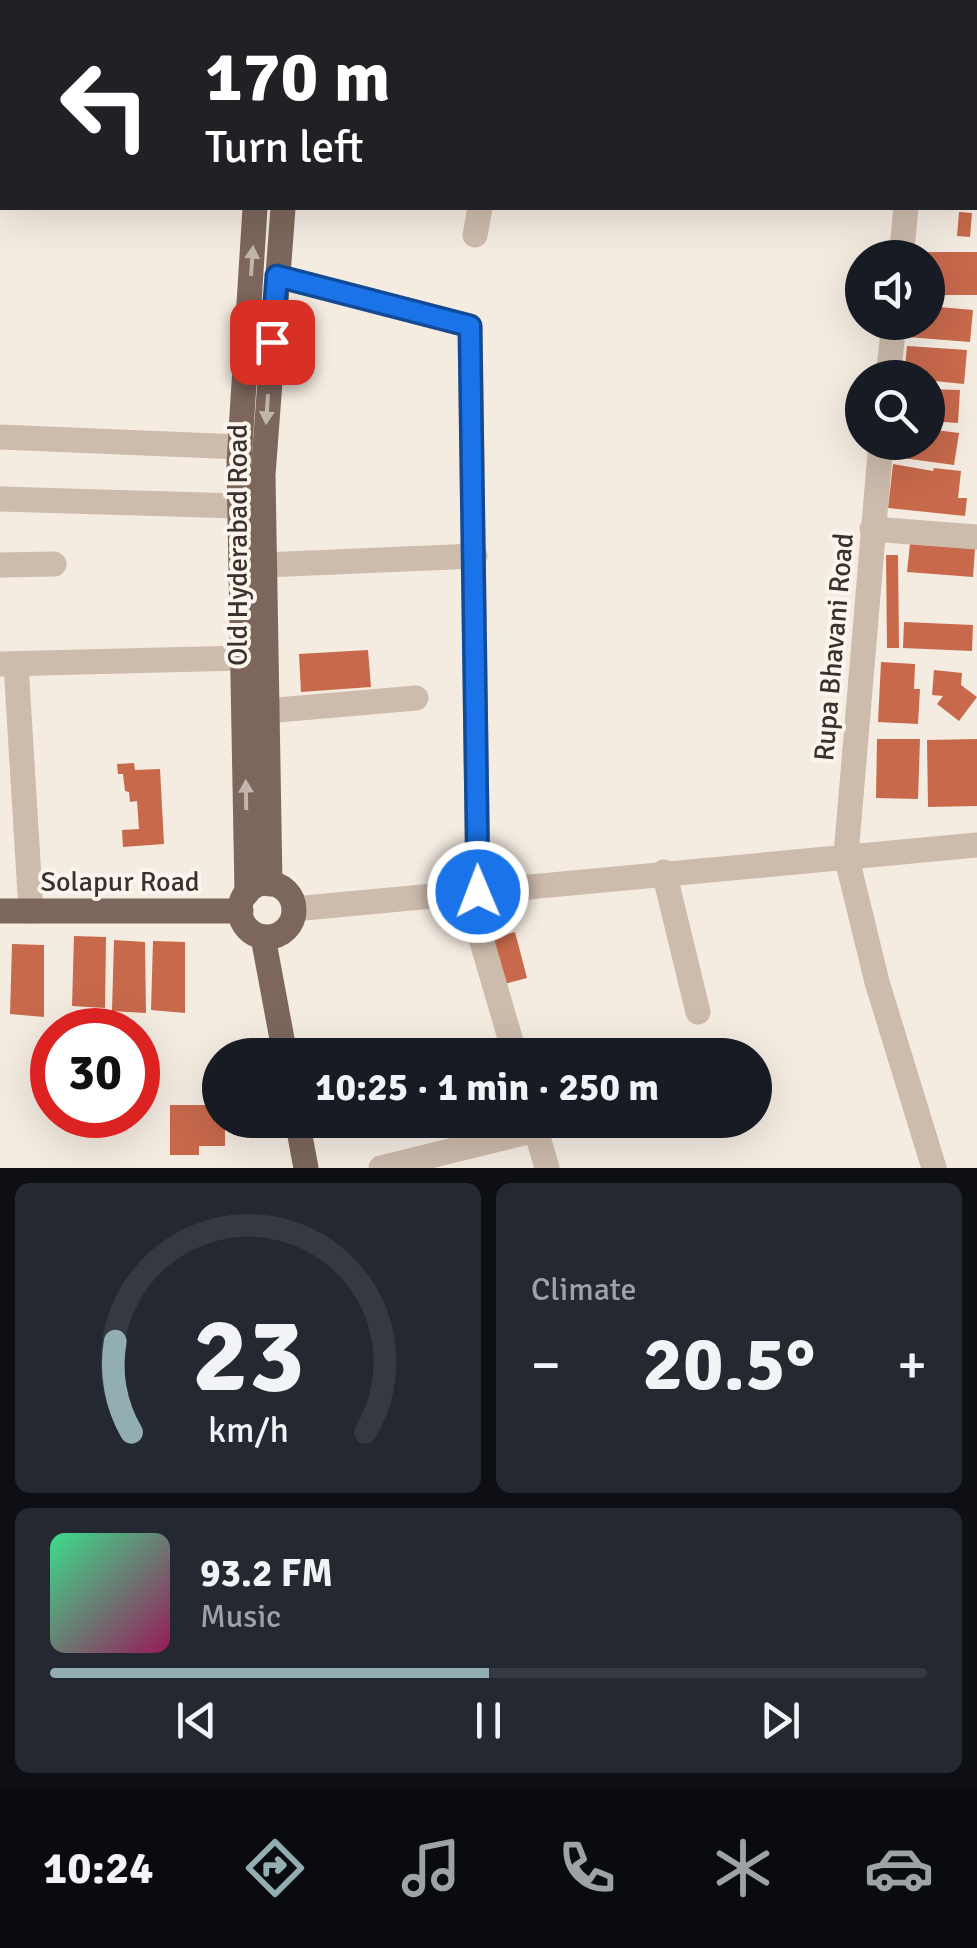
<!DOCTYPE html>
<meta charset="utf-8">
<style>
:root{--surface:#171b24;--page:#242831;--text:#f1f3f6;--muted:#9ea1a6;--line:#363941;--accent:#92aeb2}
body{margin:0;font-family:Signika,sans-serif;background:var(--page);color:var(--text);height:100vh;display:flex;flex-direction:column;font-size:38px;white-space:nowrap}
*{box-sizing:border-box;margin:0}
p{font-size:32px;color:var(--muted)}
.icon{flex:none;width:55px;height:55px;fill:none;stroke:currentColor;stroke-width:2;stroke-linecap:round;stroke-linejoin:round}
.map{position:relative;height:1168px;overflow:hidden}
.side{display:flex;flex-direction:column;gap:15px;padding:15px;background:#0d0f14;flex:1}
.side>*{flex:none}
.banner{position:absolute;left:0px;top:0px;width:978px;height:210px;box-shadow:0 10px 40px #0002;background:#202124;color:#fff;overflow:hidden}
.controls{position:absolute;left:845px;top:240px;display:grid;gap:20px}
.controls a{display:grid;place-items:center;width:100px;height:100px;border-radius:50%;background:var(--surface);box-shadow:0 10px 40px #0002;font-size:50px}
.speed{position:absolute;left:30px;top:1008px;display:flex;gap:20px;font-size:50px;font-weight:700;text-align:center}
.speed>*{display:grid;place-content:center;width:130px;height:130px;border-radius:50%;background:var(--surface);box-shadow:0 10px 40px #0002;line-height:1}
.speed .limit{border:15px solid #d22;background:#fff;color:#111}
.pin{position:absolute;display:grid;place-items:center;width:85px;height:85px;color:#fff;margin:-42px;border-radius:20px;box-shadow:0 5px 15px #0006}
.me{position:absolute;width:110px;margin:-55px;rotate:359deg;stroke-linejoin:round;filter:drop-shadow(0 0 8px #0008)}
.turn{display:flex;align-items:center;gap:35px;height:210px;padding:0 40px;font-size:45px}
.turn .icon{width:130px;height:130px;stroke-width:2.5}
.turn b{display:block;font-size:70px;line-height:85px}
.big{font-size:75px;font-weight:700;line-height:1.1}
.side .tile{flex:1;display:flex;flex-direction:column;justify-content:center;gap:15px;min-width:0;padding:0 35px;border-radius:15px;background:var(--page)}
.side .dial{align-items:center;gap:0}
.dial svg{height:260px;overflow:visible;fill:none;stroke:var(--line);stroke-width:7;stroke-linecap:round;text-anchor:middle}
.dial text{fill:var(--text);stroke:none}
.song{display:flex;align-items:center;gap:30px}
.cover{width:120px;height:120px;border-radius:15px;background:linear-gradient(135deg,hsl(150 70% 55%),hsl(330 70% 35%))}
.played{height:10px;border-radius:5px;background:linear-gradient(90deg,var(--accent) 50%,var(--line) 50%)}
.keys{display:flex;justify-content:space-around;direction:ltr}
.heat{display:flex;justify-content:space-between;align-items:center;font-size:55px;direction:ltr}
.side .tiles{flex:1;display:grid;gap:15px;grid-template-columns:1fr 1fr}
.tile:last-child{grid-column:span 2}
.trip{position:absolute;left:202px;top:1038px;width:570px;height:100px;border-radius:50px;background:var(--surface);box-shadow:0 10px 40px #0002;font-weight:700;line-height:100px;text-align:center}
.dock{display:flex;height:160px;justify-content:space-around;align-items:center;background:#090b0e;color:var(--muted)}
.dock .icon{width:70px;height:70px}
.dock .active{color:var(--accent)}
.dock b{font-size:45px;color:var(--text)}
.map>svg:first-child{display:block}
</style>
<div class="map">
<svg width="977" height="1168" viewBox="0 0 977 1168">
<rect width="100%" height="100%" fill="#f4ebe1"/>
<g fill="#c8694b">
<path d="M959,212L972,213L970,237L957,236Z"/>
<path d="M915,252H977V295H928V258H915Z"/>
<path d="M928,306L973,310L970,342L907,337L908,322H928Z"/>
<path d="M907,346L967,350L964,384L904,378Z"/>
<path d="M928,389L960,390L958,423L928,421Z"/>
<path d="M928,429L959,433L954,465L895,457L897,442H928Z"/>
<path d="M893,464L933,471L934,468L961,471L958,498H967L965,516L888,508Z"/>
<path d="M910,544L975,549L973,577L907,572Z"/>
<path d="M886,555H898L899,648H887Z"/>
<path d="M904,622L973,625L972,651L903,648Z"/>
<path d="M368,650L371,687L301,692L299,654Z"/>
<path d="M881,662L915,664L914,689H920L918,724L878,722Z"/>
<path d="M934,670L962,673L961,685L977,697L959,721L937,704L943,696L932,695Z"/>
<path d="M877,739H920L918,799L876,798Z"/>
<path d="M977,739V806L928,807L927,740Z"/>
<path d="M134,763L135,770L160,769L164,844L123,847L122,830L139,829L137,801L130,802L129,792L125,791L123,774H118L117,764Z"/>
<path d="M515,932L527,978L501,985L488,940Z"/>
<path d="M74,936L106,937L105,1008L72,1006Z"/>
<path d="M114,940L145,942L146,1013L112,1011Z"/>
<path d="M153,941L185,942V1013L151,1010Z"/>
<path d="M12,944L44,945V1017L10,1014Z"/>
<path d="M170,1105H220V1120H225V1146H199V1155H170Z"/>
</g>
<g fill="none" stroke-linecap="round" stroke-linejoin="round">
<g stroke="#cdbbac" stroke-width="25">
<path d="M423,2V0"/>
<path d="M514,2L515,0"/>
<path d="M609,2V0"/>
<path d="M716,2L717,0"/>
<path d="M953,2L954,0"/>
<path d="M975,182L977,184"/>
<path d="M475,235L480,208"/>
<path d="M901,258L906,208"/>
<path d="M277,276L470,326L478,893"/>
<path d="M888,378L894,322"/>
<path d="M0,437L240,447"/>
<path d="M881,442L846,855L877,982L934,1168"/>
<path d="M0,499L240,506"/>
<path d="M872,529L977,537"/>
<path d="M0,565L54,564"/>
<path d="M264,565L475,556"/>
<path d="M0,664L243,658"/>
<path d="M16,664L31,911"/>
<path d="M266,711L416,698"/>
<path d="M664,872L698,1012"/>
<path d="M468,894L515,1055"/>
<path d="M294,909L977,845"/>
<path d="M533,1120L547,1168"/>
<path d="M381,1168L536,1130"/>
</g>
<g stroke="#7d675c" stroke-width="25">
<path d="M268,2V0"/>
<path d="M301,2V0"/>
<circle cx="267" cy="910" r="27"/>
<path d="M270,884L263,475L283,208"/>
<path d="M247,893L239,463L255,208"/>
<path d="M0,911H241"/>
<path d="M263,937L285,1055"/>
<path d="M297,1120L306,1168"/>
</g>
</g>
<defs><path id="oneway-solid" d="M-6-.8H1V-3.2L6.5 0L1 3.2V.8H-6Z" transform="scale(2.5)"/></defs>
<g fill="#c2b5ac">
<use href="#oneway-solid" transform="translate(252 261) rotate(-86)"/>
<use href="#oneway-solid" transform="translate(267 409) rotate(94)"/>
<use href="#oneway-solid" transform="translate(246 795) rotate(-91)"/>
</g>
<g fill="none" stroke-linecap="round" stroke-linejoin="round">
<g stroke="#114b97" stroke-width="25">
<path id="route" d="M272,342L277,276L470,326L478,892"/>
</g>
<use href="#route" stroke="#1a73e8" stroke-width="18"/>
</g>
<g text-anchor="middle" stroke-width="8" stroke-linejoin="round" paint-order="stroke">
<g font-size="28" fill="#3b302b" stroke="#fbf5ee">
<text transform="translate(237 545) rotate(-90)" y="10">Old Hyderabad Road</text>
<text transform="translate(833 647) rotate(-85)" y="10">Rupa Bhavani Road</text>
<text x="120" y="891">Solapur Road</text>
</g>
</g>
</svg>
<div class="controls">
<a><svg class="icon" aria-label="sound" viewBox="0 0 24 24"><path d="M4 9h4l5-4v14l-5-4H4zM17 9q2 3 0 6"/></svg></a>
<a><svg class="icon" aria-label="search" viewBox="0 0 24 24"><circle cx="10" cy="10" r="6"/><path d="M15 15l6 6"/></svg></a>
</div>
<div class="speed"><div class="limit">30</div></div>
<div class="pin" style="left:272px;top:342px;background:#d93025"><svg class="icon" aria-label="arrive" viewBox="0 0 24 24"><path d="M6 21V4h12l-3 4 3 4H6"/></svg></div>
<svg class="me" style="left:478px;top:892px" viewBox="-20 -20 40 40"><circle r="17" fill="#1a73e8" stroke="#fff" stroke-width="3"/><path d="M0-11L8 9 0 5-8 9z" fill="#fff"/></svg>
<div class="trip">10:25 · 1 min · 250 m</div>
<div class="banner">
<div class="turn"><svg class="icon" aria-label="left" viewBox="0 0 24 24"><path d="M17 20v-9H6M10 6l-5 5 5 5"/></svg><div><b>170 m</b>Turn left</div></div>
</div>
</div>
<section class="side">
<div class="tiles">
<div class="tile dial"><svg viewBox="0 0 100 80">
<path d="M14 69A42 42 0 1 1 86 69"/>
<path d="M14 69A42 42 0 0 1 9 41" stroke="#92aeb2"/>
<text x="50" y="56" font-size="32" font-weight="700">23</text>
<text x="50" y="72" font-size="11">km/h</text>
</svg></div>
<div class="tile"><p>Climate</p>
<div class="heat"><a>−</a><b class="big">20.5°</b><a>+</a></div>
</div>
<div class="tile">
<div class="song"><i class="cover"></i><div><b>93.2 FM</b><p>Music</p></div></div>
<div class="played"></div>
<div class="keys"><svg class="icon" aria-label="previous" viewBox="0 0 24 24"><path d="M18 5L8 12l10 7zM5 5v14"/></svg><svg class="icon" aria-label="pause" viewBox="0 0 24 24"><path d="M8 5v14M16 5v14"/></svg><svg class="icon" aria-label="next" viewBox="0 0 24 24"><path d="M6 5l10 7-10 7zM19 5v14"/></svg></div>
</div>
</div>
</section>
<nav class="dock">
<b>10:24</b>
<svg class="icon active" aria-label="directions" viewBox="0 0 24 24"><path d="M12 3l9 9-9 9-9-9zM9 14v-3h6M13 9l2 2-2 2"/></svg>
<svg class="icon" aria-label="music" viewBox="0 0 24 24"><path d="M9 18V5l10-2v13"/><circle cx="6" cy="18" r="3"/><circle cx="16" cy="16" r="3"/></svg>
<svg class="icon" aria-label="phone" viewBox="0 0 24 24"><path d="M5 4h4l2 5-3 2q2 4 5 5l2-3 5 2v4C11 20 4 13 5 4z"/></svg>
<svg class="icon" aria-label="climate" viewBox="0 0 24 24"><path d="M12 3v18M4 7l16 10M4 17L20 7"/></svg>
<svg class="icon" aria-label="car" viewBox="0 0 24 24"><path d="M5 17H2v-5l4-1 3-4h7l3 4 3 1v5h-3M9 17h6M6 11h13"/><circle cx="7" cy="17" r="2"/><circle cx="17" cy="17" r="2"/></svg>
</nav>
